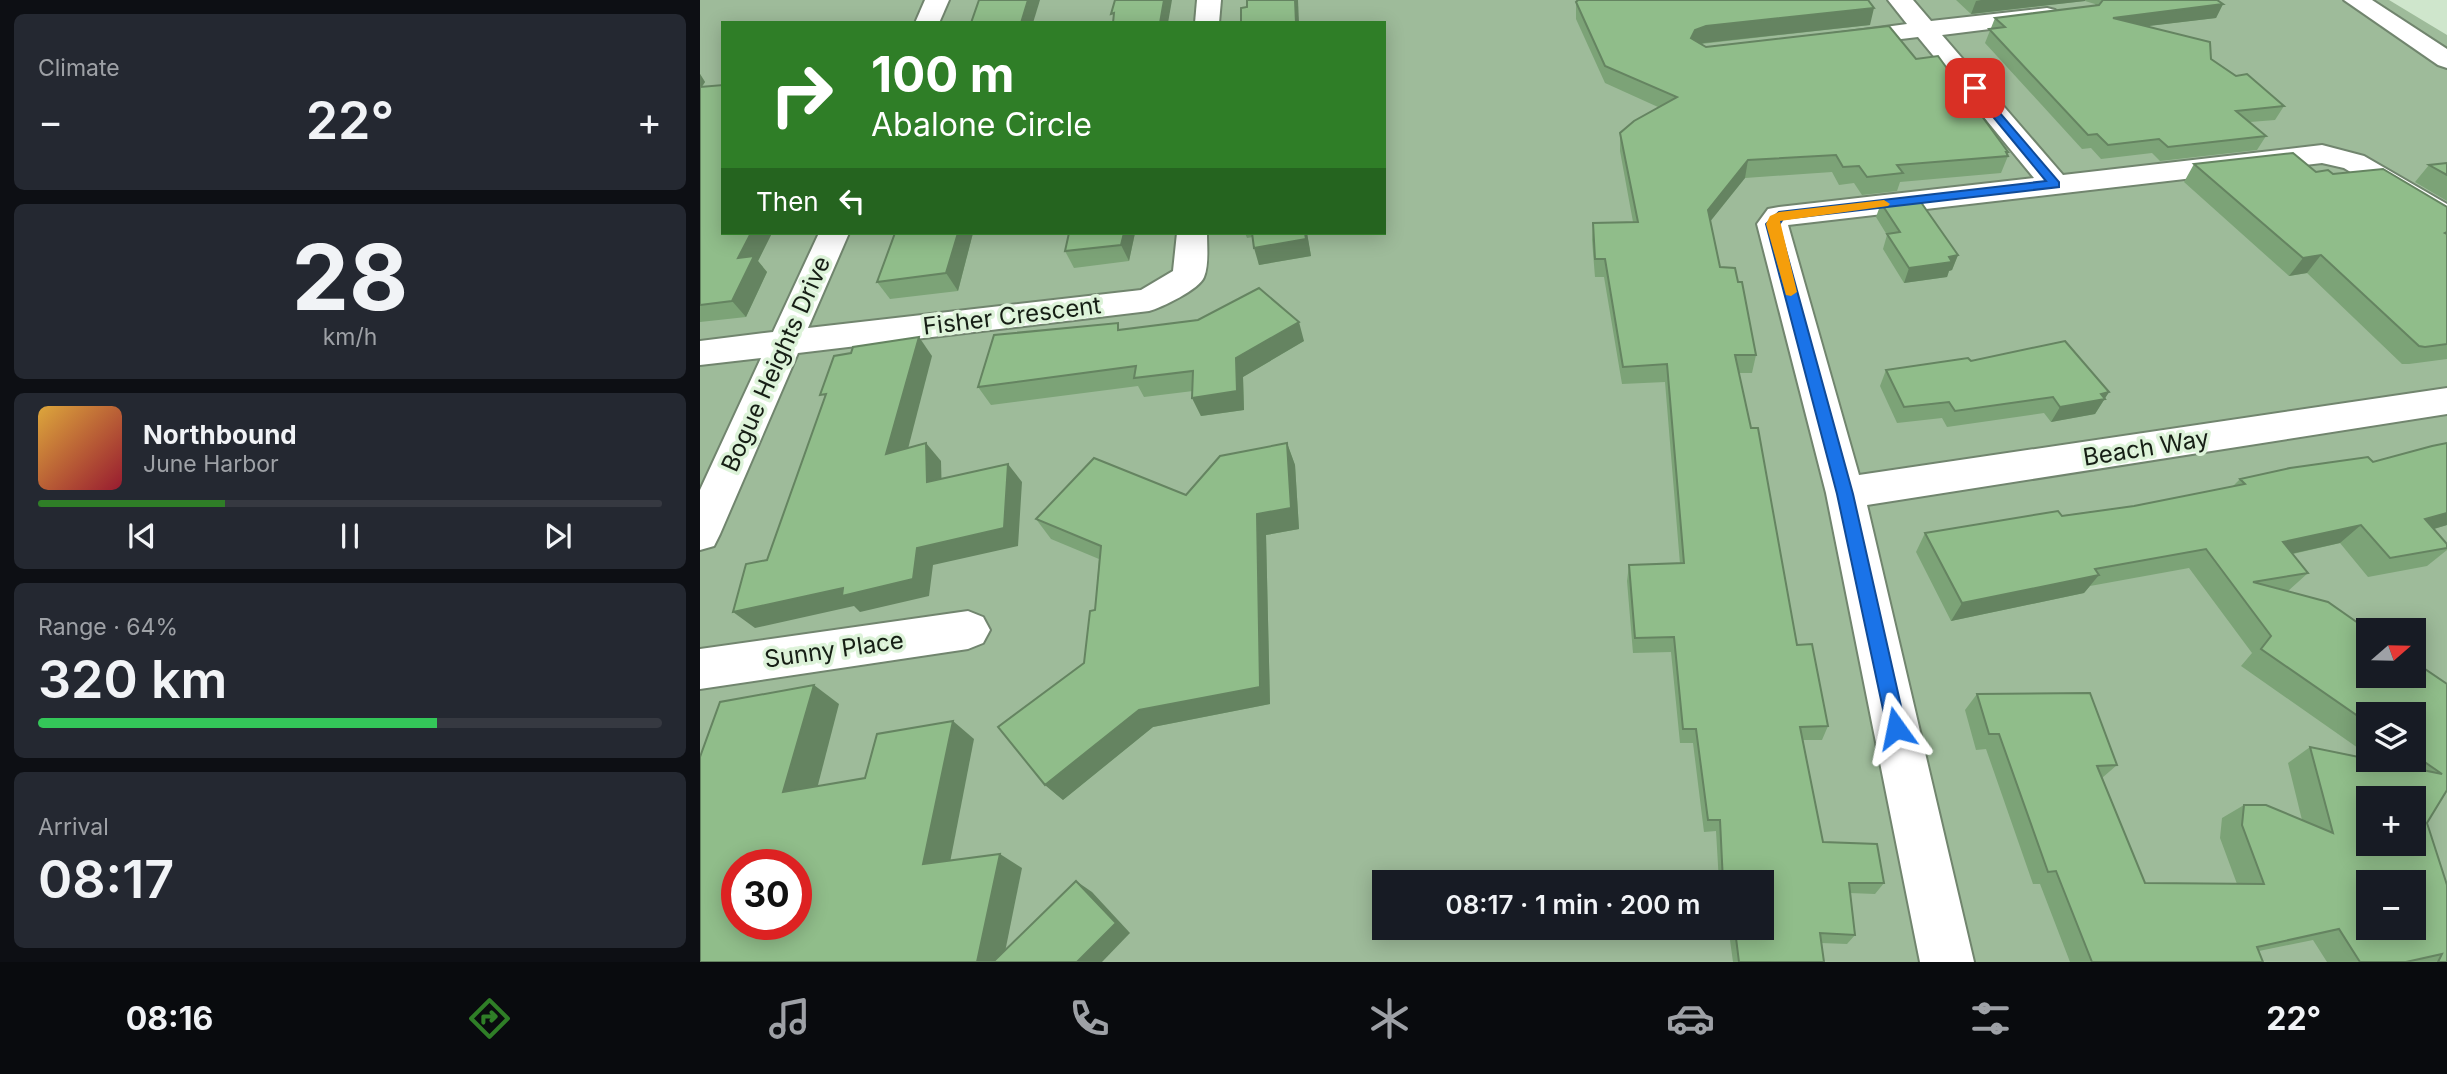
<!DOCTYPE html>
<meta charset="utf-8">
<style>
:root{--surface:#171b24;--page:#242831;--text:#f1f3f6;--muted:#9ea1a6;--line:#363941;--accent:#2f7e27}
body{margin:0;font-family:Inter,sans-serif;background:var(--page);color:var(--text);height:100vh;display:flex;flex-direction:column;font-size:26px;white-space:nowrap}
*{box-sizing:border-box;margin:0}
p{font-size:23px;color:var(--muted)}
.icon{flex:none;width:38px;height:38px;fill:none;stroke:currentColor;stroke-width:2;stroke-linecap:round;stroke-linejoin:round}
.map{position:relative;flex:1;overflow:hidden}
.drawer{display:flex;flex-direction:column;gap:14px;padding:14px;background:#0d0f14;width:700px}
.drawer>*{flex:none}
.hud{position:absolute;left:21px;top:21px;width:665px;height:214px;border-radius:0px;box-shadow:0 4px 18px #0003;background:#2f7e27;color:#fff;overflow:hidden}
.needle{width:46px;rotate:70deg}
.controls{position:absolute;left:1656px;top:618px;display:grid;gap:14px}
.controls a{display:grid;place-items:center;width:70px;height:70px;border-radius:0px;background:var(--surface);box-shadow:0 4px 18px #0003;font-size:35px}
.speed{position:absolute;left:21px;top:849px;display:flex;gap:14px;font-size:35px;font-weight:700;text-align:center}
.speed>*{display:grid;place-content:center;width:91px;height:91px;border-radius:50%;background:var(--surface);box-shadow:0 4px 18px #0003;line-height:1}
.speed .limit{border:10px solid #d22;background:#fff;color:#111}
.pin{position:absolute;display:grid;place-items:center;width:60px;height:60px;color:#fff;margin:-30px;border-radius:14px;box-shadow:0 4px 10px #0006}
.me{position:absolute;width:77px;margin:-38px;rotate:348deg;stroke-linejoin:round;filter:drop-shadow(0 0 5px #0008)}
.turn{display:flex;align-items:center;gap:24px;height:147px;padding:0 35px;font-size:32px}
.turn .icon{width:91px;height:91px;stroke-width:2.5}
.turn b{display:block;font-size:49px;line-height:60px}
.then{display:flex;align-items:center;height:66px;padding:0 35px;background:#0003;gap:14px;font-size:26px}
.big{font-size:52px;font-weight:600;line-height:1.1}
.drawer .card{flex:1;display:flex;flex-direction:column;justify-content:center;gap:10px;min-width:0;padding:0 24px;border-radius:10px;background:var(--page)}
.drawer .dial{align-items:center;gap:0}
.dial b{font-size:91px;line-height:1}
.song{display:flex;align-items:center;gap:21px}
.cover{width:84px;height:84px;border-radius:10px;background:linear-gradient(135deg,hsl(40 70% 55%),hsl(350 70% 35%))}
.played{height:7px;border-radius:4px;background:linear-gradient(90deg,var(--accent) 30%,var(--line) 30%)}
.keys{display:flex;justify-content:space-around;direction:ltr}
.heat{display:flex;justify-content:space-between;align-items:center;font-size:38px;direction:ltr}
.charge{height:10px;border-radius:5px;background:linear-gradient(90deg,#34c759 64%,var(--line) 0)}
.trip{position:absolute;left:672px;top:870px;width:402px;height:70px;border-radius:0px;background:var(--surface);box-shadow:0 4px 18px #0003;font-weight:600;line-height:70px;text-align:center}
.dock{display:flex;height:112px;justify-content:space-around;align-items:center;background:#090b0e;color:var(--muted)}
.dock .icon{width:49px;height:49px}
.dock .active{color:var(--accent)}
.dock b{font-size:32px;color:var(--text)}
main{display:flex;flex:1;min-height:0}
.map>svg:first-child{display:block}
</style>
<main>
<section class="drawer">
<div class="card"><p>Climate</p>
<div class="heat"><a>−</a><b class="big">22°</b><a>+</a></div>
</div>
<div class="card dial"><b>28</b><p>km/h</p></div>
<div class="card">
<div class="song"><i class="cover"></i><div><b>Northbound</b><p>June Harbor</p></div></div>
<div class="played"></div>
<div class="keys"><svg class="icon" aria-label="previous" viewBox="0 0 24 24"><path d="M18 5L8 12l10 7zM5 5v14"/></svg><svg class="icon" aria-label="pause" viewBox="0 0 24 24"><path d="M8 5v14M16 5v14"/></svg><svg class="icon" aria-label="next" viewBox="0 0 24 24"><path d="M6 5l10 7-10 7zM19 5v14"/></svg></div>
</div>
<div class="card"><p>Range · 64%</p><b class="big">320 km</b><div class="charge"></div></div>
<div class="card"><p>Arrival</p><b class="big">08:17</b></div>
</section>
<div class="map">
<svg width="1747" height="962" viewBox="0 0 1747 962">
<rect width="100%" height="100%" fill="#cfe6cc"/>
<path fill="#9ebb9a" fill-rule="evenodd" d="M0,0H1689L1747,35V962H0ZM23,23H684V233H23ZM1668,630H1713V676H1668ZM1668,714H1713V760H1668ZM1668,798H1713V844H1668ZM37,864H96V924H37ZM684,882H1062V928H684ZM1668,882H1713V928H1668Z"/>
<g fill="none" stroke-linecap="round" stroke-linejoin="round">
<g stroke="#71856e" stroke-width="4">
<g id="minor">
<path d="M225,0H249L239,23H215Z"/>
<path d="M497,0H521L519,23H495Z"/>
<path d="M1188,0H1213L1231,21L1347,8L1355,10L1359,15L1355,20L1347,22L1242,35L1363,175L1622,145L1664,156L1747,204V226L1736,224L1644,168L1622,163L1088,225L1159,475L1747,388V414L1167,505L1274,962H1220L1126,493L1057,224L1068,209L1079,207L1334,178L1218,37L1142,46L1133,44L1130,39L1133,34L1207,24Z"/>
<path d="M1644,0H1672L1747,49V68L1738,65Z"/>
<path d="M119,233H149L108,328L441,290L473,271L477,233H507C507,246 509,265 504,277C500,289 461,308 449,311L98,353L20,534L14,546L0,550V490L61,358L0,365V341L73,332Z"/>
<path d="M268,611L283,617L290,630L283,643L268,649L0,689V649Z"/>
</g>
</g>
<use href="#minor" fill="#fff" fill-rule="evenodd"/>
</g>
<g fill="#7ca377">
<path d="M1256,0H1517L1523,4L1516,18L1447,26L1511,59L1584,106L1575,120L1550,122L1566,136L1557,150L1460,161L1452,153L1401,159L1391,148L1382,149L1285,43L1295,18L1396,6L1395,4L1385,1L1271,14Z"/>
<path d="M876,2L1170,25L1001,44L1006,47L1216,59L1308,152L1307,154L1308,156L1301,173L1200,182L1197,191L1162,195L1154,183L1139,185L1132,172L1045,178L1010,221L1020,267L1056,355L1052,373H1039L1097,645L1128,726L1122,740H1103L1123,842L1184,883L1175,894L1150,893L1155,935L1147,944L1121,943L1124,962H1033L1030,940L1021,939V928H1062V882H1019L1016,831L1004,832L993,743H980L971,652L933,653L927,581L929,565L980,564L965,382L922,384L904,277H895L892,240L893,223L933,222L920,151V133L958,107L905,83L876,19Z"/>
<path d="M0,74L5,82L2,87L23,233H72L58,261L67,272L46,317L0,322Z"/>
<path d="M1747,163V201L1715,182L1729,165Z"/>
<path d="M1494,164L1616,172L1633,174L1747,207V359L1709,364H1702L1607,273L1589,276L1484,182Z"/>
<path d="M1181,203L1258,255L1252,270L1249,271L1247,277L1204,283L1183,249L1187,235L1176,217Z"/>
<path d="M273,233L258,291L190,299L177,282Z"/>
<path d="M369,233H435L429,261L374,268L365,251Z"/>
<path d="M545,233H607L611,256L559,265L553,237L547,238Z"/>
<path d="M422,330L604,341L543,377L544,410L501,416L492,398L493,391L444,397L438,386L291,405L278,387Z"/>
<path d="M1271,361L1409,392L1395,414L1351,422L1344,413L1247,427L1242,418L1197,423L1180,386L1186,370Z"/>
<path d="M587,443L595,465L599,529L566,535L570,704L453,727L363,800L345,785L384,663L395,610L399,559L351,539L336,519L486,495Z"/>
<path d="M1747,443V525L1734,529L1747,544V550L1727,566L1668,577L1640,543L1593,554L1608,573L1588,591H1586L1713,676L1747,790L1727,823L1747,962H1627L1613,940L1559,951L1563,962H1370L1340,884H1333L1286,749L1276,750L1265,710L1277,694L1417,765L1402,778L1445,883L1537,884L1520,838L1522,818L1544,805L1602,820L1588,763L1610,747L1675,761L1674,760H1713V714H1668V755L1541,666L1552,653L1489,568L1390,586L1384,593L1251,621L1216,552L1225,533L1434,506L1533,486L1540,479L1673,462Z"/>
</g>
<g fill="#658461">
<path d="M328,0H340L333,23H321Z"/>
<path d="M464,0H472L468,23H460Z"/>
<path d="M595,0H598L599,23H596Z"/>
<path d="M1281,0H1385V1L1271,14L1276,1Z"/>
<path d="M1523,4L1516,18L1407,31L1413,18Z"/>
<path d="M1174,8L1170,25L1004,43L993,47L991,38L995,30L1006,26Z"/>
<path d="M0,74L5,82L0,89Z"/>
<path d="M1048,160L1045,178L1005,228L1008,210Z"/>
<path d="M51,233H72L58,261L67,272L46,317L32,301L38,258Z"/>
<path d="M258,233H273L258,291L246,273Z"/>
<path d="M424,233H435L429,261L421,245Z"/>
<path d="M605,233H607L611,256L559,265L554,248Z"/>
<path d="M1258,255L1252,270L1249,271L1247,277L1204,283L1209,268Z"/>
<path d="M1621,255L1607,273L1589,276L1603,258Z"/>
<path d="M599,322L604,341L543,377L544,410L501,416L492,398L536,358Z"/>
<path d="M219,337L232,356L202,472L186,454Z"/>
<path d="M1409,392L1395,414L1351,422L1360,407Z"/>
<path d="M226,443L241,461L242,500L227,482Z"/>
<path d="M587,443L595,465L599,529L566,535L570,704L453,727L363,800L345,785L439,710L557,514Z"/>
<path d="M308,464L322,482L318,546L233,565L229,596L160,612L154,606L55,628L33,612L217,548Z"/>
<path d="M1747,513V525L1703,538L1725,519Z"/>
<path d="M1661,525L1640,543L1564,560L1583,542Z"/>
<path d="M1399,575L1384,593L1251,621L1262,603Z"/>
<path d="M114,685L139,704L112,808L83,792Z"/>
<path d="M253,721L274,739L247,878L223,864Z"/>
<path d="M300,854L322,868L303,962H277Z"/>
<path d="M376,881L392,892L430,933L402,962H377Z"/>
</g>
<g fill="#90bd8a" stroke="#658461" stroke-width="2" fill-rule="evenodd">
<path d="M279,0H328L321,23H271Z"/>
<path d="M415,0H464L460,23H413L414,13L411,14Z"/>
<path d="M547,0H595L596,23H541V8L547,7Z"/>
<path d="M878,0H1168L1174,8L1006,26L995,30L991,38L1006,47L1189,26L1216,59L1238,56L1308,152H1306L1308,156L1197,165L1203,173L1167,177L1159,166L1143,167L1136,155L1048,160L1008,210L1020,267L1035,268L1038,282H1042L1056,355H1035L1051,428H1058L1097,645L1112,644L1128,726L1100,727L1123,842L1177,844L1184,883H1149L1155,935L1120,933L1124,962H1039L1035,930H1026V928H1062V882H1023L1020,820H1008L996,729H983L974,637L935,638L929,565L984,563L967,364L923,367L905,259H895L893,223L938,222L920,133L934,121L977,97L905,66L876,2Z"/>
<path d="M1403,0H1517L1523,4L1413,18L1510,42L1511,59L1536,76L1547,74L1584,106L1536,111L1566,136L1468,147L1459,139L1408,145L1397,134L1388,135L1289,29L1305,27L1295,18L1399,5Z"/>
<path d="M23,85V233H51L38,258L54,256L32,301L0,305V87Z"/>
<path d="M1593,153L1616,172L1628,170L1633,174L1683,169L1747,207V232L1745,233L1747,234V344L1725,347L1719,346L1621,255L1603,258L1494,164Z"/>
<path d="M1747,163V175L1729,165Z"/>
<path d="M1218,198L1258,255L1249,257L1252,262L1209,268L1187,234L1200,232L1181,203Z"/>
<path d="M195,233H258L246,273L177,282Z"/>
<path d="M369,233H424L421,245L365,251Z"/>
<path d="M552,233H605L606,239L554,248Z"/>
<path d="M559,288L599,322L536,358L537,391L492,398L493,371L434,378L436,366L278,387L294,335L418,323V330L498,320Z"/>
<path d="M219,337L186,454L226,443L227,482L308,464L304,528L217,548L213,579L142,596L143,588L33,612L46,564L67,560L126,394L120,395L134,356L151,353L153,347Z"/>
<path d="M1365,341L1409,392L1401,394L1405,399L1360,407L1353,397L1255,411L1249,402L1204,407L1186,370L1268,358L1271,361Z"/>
<path d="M587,443L591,508L557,514L560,687L439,710L345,785L298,727L384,663L390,611L395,610L401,546L336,519L394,458L486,495L520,456Z"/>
<path d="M1747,443V513L1725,519L1747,544V548L1690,558L1661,525L1583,542L1608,573L1553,582L1628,602L1668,630V676H1713V661L1747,684V790L1727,823L1747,885V962H1738L1742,954L1706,962H1660L1639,929L1557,947L1563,962H1392L1356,871L1348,872L1299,734H1289L1277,694L1390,693L1417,765L1397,766L1445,883L1564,884L1542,825L1544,805H1566L1633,833L1610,747L1742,774L1713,754V714H1668V723L1561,649L1571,636L1506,549L1395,569L1399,575L1262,603L1225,533L1358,511L1362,516L1434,506L1545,484L1540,479L1590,468L1668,457L1673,462L1732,446ZM1668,798H1713V844H1668ZM1668,882H1713V928H1668Z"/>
<path d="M114,685L83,792L165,778L177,734L253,721L223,864L300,854L277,962H0V757L20,702ZM37,864H96V924H37Z"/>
<path d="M376,881L416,923L377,962H293Z"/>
</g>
<path fill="#1a73e8" stroke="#114b97" stroke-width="2" d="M1275,84L1359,182V187L1083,219L1079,225L1153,494L1206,728L1203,734L1196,737L1189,734L1187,728L1137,494L1066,224L1079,212L1346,181L1271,90L1269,88Z"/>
<path fill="#f59e0b" d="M1184,200L1190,204L1188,206L1080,221L1097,292L1091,296L1086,295L1066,224L1070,216L1079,212Z"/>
<g text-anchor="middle" stroke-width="7" stroke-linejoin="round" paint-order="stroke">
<g font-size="24" fill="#161e15" stroke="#ddf3d9">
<text transform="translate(312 316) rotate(-7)" y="8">Fisher Crescent</text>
<text transform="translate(76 364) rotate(-66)" y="8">Bogue Heights Drive</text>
<text transform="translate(1446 448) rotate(-9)" y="8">Beach Way</text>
<text transform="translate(134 650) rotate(-8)" y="8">Sunny Place</text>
</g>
</g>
</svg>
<div class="controls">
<a><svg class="needle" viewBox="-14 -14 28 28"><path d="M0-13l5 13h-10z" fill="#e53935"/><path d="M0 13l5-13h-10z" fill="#9ea1a6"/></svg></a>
<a><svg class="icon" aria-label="layers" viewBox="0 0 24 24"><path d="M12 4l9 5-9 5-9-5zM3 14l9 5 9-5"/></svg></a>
<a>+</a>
<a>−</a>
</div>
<div class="speed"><div class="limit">30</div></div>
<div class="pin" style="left:1275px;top:88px;background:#d93025"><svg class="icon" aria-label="arrive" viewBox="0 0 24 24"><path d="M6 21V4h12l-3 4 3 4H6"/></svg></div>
<svg class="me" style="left:1196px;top:728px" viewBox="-20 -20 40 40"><path d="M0-17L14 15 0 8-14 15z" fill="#1a73e8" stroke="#fff" stroke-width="4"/></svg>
<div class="trip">08:17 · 1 min · 200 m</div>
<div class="hud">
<div class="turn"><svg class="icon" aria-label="right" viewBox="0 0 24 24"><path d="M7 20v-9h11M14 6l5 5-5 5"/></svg><div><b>100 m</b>Abalone Circle</div></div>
<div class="then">Then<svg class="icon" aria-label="left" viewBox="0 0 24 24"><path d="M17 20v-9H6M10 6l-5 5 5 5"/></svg></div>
</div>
</div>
</main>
<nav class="dock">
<b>08:16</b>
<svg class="icon active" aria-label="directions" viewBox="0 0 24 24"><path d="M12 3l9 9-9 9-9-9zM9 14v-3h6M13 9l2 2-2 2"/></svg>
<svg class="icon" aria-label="music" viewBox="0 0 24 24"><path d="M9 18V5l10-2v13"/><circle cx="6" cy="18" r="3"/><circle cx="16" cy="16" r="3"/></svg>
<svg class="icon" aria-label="phone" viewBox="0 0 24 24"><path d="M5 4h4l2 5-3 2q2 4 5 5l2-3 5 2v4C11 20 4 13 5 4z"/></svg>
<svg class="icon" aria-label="climate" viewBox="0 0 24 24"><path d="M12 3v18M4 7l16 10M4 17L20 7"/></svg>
<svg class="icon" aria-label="car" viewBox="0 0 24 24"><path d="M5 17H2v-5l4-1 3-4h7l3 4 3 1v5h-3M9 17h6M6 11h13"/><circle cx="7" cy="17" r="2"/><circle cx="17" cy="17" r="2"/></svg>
<svg class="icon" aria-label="filters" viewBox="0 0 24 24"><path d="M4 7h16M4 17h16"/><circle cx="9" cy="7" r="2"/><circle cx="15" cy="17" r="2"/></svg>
<b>22°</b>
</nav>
